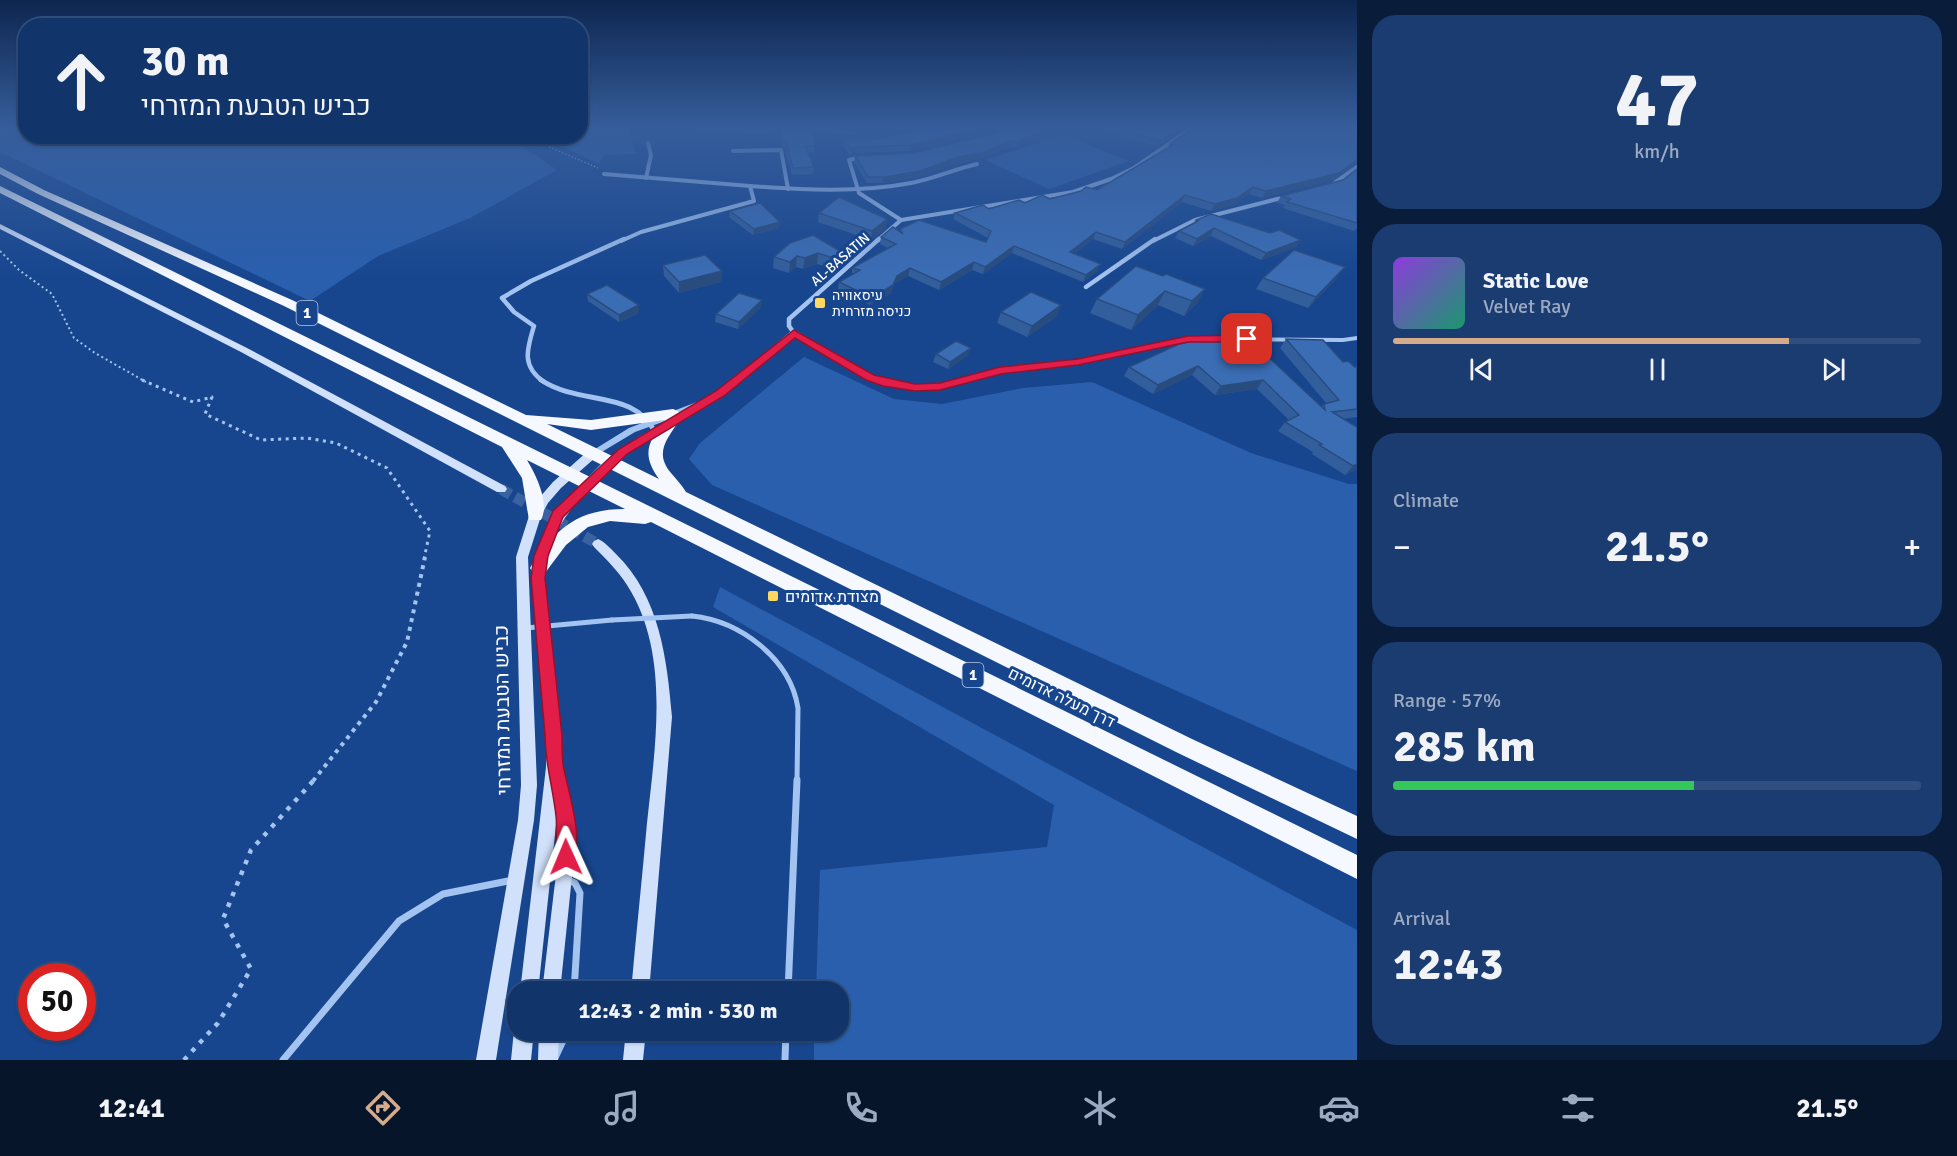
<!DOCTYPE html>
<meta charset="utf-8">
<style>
:root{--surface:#11346b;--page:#1a3c71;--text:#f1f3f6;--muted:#9caac1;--line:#304f7e;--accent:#d6ab8b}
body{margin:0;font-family:Signika,Heebo,sans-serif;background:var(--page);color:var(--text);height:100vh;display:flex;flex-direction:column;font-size:22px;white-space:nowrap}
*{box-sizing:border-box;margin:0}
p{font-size:20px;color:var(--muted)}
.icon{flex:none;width:33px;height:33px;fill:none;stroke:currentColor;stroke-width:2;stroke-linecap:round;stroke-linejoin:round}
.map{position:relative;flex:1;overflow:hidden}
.sheet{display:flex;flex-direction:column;gap:15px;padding:15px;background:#091d3b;width:600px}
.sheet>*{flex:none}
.banner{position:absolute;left:18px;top:18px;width:570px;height:126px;border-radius:24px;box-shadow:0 2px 4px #0004,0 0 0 2px var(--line);background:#11346b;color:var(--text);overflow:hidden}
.speed{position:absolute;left:18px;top:963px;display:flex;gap:12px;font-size:30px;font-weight:700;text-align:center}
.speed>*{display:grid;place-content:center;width:78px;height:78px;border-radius:50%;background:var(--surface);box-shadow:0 2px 4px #0004,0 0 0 2px var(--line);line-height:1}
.speed .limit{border:9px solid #d22;background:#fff;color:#111}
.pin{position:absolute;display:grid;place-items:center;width:51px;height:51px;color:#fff;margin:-26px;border-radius:12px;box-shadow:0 3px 9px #0006}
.me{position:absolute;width:66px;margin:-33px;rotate:359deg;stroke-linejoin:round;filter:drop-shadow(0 0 4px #0008)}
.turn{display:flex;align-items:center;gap:21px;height:126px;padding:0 24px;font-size:27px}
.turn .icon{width:78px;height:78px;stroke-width:2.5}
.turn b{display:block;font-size:42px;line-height:51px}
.big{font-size:45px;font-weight:700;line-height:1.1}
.sheet .card{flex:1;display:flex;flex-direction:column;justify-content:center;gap:9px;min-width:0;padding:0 21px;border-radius:24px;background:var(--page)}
.sheet .dial{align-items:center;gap:0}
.dial b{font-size:78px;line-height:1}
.song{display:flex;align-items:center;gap:18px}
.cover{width:72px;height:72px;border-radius:9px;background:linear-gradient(135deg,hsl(270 70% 55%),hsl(160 70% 35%))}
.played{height:6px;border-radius:3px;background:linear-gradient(90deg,var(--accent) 75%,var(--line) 75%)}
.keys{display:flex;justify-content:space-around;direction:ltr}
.heat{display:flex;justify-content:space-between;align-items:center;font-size:33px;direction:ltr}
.charge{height:9px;border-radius:4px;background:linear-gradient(90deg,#34c759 57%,var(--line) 0)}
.trip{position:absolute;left:507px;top:981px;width:342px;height:60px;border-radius:24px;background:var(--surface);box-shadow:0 2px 4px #0004,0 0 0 2px var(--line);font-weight:700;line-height:60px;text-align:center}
.tabs{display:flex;height:96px;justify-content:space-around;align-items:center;background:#07152b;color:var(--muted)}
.tabs .icon{width:42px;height:42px}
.tabs .active{color:var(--accent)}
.tabs b{font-size:27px;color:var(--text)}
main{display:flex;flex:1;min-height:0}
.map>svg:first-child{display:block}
</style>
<main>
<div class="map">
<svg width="1357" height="1060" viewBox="0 0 1357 1060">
<rect width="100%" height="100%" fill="#17468f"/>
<g fill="#295fad">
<path d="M0,128H25L26,136H443L463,144L504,138L523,147L557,170L470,218L378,256L310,301L0,152Z"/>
<path d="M581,128H630L629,133L636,154L604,155L599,164L544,137L580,136Z"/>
<path d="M1064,135L1129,161L1049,189L985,160Z"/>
<path d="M804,357L894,399L942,404L1023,388L1092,382L1251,453L1349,484H1357V771L712,485L689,459L700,443Z"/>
<path d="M720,587L1357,930V1060H814V1031L838,1030V992L816,991L820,870L1047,847L1054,805L713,607Z"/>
</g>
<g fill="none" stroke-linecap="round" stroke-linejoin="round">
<path stroke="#3a62a0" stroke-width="11" stroke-dasharray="11 5" stroke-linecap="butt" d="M501,489L598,544"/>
<g stroke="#a3c3f0" stroke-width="1.5" stroke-dasharray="1.5 2" stroke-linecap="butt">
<path d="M695,128L761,132L783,128"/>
<path d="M811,129L857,133"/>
<path d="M580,130L612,128"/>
<path d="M549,147L598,168"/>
</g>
<path stroke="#a3c3f0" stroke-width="2" stroke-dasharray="2 3" stroke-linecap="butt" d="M0,251L19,270L52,294L74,338L95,353L146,382"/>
<path stroke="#a3c3f0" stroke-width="3" stroke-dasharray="3 4.5" stroke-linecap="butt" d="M142,380L193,402L212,397L205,414L261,440L307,438L336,443L387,468L430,531L424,559"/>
<path stroke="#a3c3f0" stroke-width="4" stroke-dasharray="4 5" stroke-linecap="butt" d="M313,781L376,702L407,642L425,557"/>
<path stroke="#a3c3f0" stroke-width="4.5" stroke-dasharray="4.5 7" stroke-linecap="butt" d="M184,1060L218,1023L251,969L223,919L251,850L314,780"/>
<g stroke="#a3c3f0" stroke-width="5">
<path d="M692,616C740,621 790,658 798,708L797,781"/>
<path d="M526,628L612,620"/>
</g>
<g stroke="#a3c3f0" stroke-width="7">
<path d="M568,880L575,883L580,893L574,992"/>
<path d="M788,992L797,780"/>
<path d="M283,1060L399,921L443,894L513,880"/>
<path d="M554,1060L568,1030"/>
<path d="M785,1060L786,1030"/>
</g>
<g stroke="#a3c3f0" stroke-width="4">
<path d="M532,136L539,142"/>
<path d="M733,151L781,150L788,189"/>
<path d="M862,157L849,160L859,193L901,220"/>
<path d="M604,174L750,186"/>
<path d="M646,178L651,155L648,143"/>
<path d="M1333,184L1357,167"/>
<path d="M621,241L641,232L754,201L750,186C803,190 858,193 911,183C933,179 955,169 977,164"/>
<path d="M877,241L901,220L1073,192L1111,179L1134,168L1192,128"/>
<path d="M1153,241L1195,220L1285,197"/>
</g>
<g stroke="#a3c3f0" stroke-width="4.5">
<path d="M1086,287L1155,239"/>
<path d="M794,333L789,326V319L879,239"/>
<path d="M544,382C521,366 527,349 534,326L514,312L502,298L531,281L624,239"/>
</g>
<path stroke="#a3c3f0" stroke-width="5" d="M541,380C582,407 634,388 656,434"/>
<path fill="#a3c3f0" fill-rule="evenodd" d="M791,331H797L873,376L915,385L940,383L1000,367L1078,359L1188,337L1343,338L1357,336V340L1343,342L1188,341L1078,365L1000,373L940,389L915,391L867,380L794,337L737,385L708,404L644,441L613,464H607L605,462L638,437L668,420L635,432L595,456H589L587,454L629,428L702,400L731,381Z"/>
<g fill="#d1e1fb" fill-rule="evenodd">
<path d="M0,224L247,348L505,486L507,489L505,492H497L241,352L0,229Z"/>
<path d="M592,450L596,451L597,454L596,457L561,488L548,503L541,516L528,557L537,785L534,820L496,1060H476L518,820L521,785L516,557L529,516L540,497L553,482L588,451Z"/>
<path d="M610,458L614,459L616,462L614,465C573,505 554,519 544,578L561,735V772L565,778L573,817L574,857L560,992H542L558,857L557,816L538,992H520L546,767L547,735L532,578L535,557L547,525L557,509L606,459Z"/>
<path d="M598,539C605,542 610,548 616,554C660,597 667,659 672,717L649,992H631C636,935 642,879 647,823C655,747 671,653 627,585C618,571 606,559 594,547L592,544L594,541Z"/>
<path d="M517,1023L518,1030H534L531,1060H511L514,1030Z"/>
<path d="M539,1030H559L558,1060H538Z"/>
<path d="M626,1030H646L643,1060H623Z"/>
</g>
<g fill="#f5f8ff" fill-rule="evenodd">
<path d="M0,167L44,190L292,300L526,415L591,420L673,409L678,411L680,414L677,418L679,421C667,439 654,453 671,473C676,479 682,485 686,492L1192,739L1357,816V839L1178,753L284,306L38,194L0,174ZM665,420C648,442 641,454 659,479L547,424L591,430Z"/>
<path d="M0,186L1357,855V879L651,522L645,524L610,521L588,527L566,545L545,573L539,575L533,573L530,568L533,563C558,527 579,509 625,509L527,460C536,475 550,503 541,520H529L522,478L502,447L0,193Z"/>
</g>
<path stroke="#a3c3f0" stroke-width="5" d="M612,620L692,616"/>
</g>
<g fill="#335e9c">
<path d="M781,128L815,146L814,152H808L814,167L813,174L792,175L785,149L782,146Z"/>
<path d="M930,128H1061L1015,148L1011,146L983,158L953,164L918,177L882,183H867L854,162L855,156L913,153L997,133L993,131L910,151L856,153L850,155L843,145L844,139H875Z"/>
<path d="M1101,128H1185L1157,147Z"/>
<path d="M1357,128V163L1335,179L1262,198L1249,194L1234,205L1211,211L1182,202L1122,249L1093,239L1074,254L1097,271L1083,282L1012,253L983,274L972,270L939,290L908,276L895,283L891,293L870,305L838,289L839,282L852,275V268L888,248L880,244L881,237L900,231V229L986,242L988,238L953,219L955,213L989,209L1025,203L1097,190L1168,147L1170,144Z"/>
<path d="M1357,169V228L1354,231L1283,208L1285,205L1277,203L1281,196L1343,180Z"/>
<path d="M730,211L780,222L779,228L753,235L729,217Z"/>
<path d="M819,213L887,219L885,229L871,240L818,222Z"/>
<path d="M1196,220L1270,233L1301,240L1296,247L1261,260L1211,236L1193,246L1175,238L1179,231L1194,223Z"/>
<path d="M790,243L845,254L843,265L837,270L817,264L803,269L796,267L789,273L773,268L774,257Z"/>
<path d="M663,265L722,271L721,282L679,293L664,276Z"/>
<path d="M1163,276L1205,289L1197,303L1184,316L1158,305L1131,330L1090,313L1097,299Z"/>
<path d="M1263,278H1337L1308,308L1256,289Z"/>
<path d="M587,294L639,305V313L619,322L588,301Z"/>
<path d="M761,307L738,329L715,322L716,314Z"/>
<path d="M1001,312L1057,316L1027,337L997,323Z"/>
<path d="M1286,339L1355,367L1357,366V417L1343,419L1357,427V469L1345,475L1312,454L1313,452L1278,431L1285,422L1289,420L1257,389L1215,395L1192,375L1153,394L1124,376L1129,367L1198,340L1321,407L1324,404L1326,403L1280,348Z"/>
<path d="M936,354L968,355L948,369L933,362Z"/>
</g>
<g fill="#294c7f">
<path d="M981,128H994L993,131L910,151L912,145Z"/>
<path d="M1049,128H1061L1015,148L1017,142Z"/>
<path d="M1179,128H1185L1157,147L1160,141Z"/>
<path d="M1012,140L1011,146L983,158L953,164L918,177L882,183L884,177L955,158Z"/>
<path d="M857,147L856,153L850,155L851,149Z"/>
<path d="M1357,160V163L1335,179L1262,198L1266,191Z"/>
<path d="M1253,187L1249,194L1234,205L1211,211L1215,204Z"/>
<path d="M1185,195L1182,202L1122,249L1125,242Z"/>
<path d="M887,219L885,229L871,240L872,231Z"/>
<path d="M780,222L779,228L753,235L754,229Z"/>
<path d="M1214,228L1211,236L1193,246L1197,239Z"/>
<path d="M1096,232L1093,239L1067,259L1070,252Z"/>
<path d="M1301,240L1296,247L1261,260L1266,253Z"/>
<path d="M1014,246L1012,253L983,274L985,267Z"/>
<path d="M818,253L817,264L803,269L805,258Z"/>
<path d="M845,254L843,265L837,270L839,260Z"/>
<path d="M797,256L796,267L789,273L790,262Z"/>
<path d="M974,262L972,270L939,290L941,282Z"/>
<path d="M1101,264L1097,271L1083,282L1086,275Z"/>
<path d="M1345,267L1337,278L1308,308L1316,297Z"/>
<path d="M910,268L908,276L895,283L891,293L870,305L872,298L897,276Z"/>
<path d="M722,271L721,282L679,293V282Z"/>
<path d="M1205,289L1197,303L1184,316L1192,301Z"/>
<path d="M1165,291L1158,305L1131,330L1138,315Z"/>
<path d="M762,300L761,307L738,329L739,322Z"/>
<path d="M639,305V313L619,322V315Z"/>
<path d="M1061,305L1057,316L1027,337L1032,326Z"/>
<path d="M971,348L968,355L948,369L950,362Z"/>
<path d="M1198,366L1192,375L1153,394L1158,385Z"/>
<path d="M1263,380L1257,389L1215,395L1221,386Z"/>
<path d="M1357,464V469L1345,475L1353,466Z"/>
</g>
<g fill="#3b6db5" stroke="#294c7f" stroke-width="1.5">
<path d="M781,128H813L815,146H805L814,167L793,168L786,142L782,140Z"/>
<path d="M930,128H981L912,145L857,147L851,149L844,139H875Z"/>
<path d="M999,128H1049L1017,142L1012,140L985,152L955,158L920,171L884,177H868L855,156L913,153L997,133Z"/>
<path d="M1121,128H1179L1160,141Z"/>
<path d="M1193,128H1357V160L1339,173L1266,191L1253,187L1237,198L1215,204L1185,195L1125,242L1096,232L1070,252L1101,264L1086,275L1014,246L985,267L974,262L941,282L910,268L897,276L893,285L872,298L839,282L860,270L852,268L896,244L881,237L893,227L903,234L900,229L919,220L986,242L991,231L955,213L983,205L989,209L1019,200L1025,203L1042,195L1050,199L1081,191L1086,187L1097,190L1173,145L1170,144Z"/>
<path d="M1357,169V223L1287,202L1291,199L1281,196L1343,180Z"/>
<path d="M839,197L887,219L872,231L819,213Z"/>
<path d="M760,203L780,222L754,229L730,211Z"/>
<path d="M1211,214L1270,233L1279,230L1301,240L1266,253L1214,228L1197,239L1179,231L1198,221L1196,220Z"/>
<path d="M813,235L845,254L839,260L818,253L805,258L797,256L790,262L774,257L790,243Z"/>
<path d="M1294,250L1345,267L1316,297L1263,278Z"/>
<path d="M705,255L722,271L679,282L663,265Z"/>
<path d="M1136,266L1163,276L1166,274L1205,289L1192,301L1165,291L1138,315L1097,299Z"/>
<path d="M607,285L639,305L619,315L587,294Z"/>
<path d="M1031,292L1061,305L1032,326L1001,312Z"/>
<path d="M739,293L762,300L739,322L716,314Z"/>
<path d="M1246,336L1325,410L1324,404L1339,400L1286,339L1323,340L1343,362L1348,361L1355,367L1357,366V409L1332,412L1357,427V464L1353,466L1319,445L1322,444L1285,422L1299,415L1263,380L1221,386L1198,366L1158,385L1129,367L1179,344L1198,340Z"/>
<path d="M956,341L971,348L950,362L936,354Z"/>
</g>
<linearGradient id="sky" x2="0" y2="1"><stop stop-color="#0d264f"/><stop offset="0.46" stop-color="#365d9b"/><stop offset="1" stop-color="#365d9b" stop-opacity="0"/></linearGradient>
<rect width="1357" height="277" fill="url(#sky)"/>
<path fill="#e11d48" stroke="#92132f" stroke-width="1.5" d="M794,330L874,375L915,384L940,383L1000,367L1078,359L1188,336L1247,335L1253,339L1247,342H1188L1078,365L1001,374L940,390L915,391L883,386L866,380L795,338L724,396L627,454L563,517L548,556L545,578L562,735C562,745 562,755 563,764C568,792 584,836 573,863L566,866L559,863C553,849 558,831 556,816C553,788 545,763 545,735L531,578L534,556L553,511L619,449L716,391Z"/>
<g fill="#ffd861" stroke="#17468f" stroke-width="2">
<rect x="814" y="297" width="12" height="12" rx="3"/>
<rect x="767" y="590" width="12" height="12" rx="3"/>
</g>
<g text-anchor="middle" stroke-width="6" stroke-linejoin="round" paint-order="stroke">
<g font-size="14" fill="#fff" stroke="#17468f">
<text transform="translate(840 259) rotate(-41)" y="5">AL-BASATIN</text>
</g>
<g font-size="14" fill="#fff" stroke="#17468f" text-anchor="start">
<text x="832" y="300">עיסאוויה<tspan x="832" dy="16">כניסה מזרחית</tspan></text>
</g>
<g fill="#17468f" stroke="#b9c8dd" stroke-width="1.5">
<rect x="296.5" y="301" width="21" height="24" rx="4.5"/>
<rect x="962.5" y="663" width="21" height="24" rx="4.5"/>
</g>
<g font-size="15" font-weight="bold" fill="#fff">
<text x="307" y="318">1</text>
<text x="973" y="680">1</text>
</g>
<g font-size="16" fill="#fff" stroke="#17468f" text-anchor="start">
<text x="785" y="602">מצודת אדומים</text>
</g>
<g font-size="16" fill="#fff" stroke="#17468f">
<text transform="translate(1062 697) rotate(26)" y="6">דרך מעלה אדומים</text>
</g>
<g font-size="20" fill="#fff" stroke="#17468f">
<text transform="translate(502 710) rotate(-91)" y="7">כביש הטבעת המזרחי</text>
</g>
</g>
</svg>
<div class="speed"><div class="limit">50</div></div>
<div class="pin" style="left:1247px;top:339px;background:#d93025"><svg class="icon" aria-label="arrive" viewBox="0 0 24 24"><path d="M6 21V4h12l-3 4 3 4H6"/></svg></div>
<svg class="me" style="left:566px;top:857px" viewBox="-20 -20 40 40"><path d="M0-17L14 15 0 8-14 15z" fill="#e11d48" stroke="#fff" stroke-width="4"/></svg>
<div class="trip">12:43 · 2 min · 530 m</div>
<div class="banner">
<div class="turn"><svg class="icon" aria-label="ahead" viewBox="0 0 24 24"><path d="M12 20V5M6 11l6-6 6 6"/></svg><div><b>30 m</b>כביש הטבעת המזרחי</div></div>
</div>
</div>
<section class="sheet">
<div class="card dial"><b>47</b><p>km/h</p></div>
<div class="card">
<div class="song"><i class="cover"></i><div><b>Static Love</b><p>Velvet Ray</p></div></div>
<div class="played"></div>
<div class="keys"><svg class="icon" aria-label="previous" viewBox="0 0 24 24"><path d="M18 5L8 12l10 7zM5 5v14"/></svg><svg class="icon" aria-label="pause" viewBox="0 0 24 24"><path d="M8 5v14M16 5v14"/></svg><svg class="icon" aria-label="next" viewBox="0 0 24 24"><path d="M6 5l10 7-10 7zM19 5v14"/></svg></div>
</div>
<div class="card"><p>Climate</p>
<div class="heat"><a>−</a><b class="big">21.5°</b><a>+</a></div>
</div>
<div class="card"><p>Range · 57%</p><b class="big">285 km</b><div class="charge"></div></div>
<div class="card"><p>Arrival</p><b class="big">12:43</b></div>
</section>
</main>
<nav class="tabs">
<b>12:41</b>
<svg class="icon active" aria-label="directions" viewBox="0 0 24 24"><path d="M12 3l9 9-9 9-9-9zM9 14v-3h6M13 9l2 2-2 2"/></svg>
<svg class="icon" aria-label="music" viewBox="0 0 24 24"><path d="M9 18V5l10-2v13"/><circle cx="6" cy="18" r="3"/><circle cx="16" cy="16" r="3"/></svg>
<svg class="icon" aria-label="phone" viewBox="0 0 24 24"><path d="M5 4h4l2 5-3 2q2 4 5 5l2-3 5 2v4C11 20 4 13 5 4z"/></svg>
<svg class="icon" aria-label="climate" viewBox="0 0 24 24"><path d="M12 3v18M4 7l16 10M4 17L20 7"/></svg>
<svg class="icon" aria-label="car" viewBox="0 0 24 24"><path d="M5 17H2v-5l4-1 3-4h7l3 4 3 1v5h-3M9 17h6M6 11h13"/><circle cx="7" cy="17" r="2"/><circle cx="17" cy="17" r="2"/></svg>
<svg class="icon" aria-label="filters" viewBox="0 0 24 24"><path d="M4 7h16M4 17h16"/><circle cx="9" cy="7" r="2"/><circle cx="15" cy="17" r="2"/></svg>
<b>21.5°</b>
</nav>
